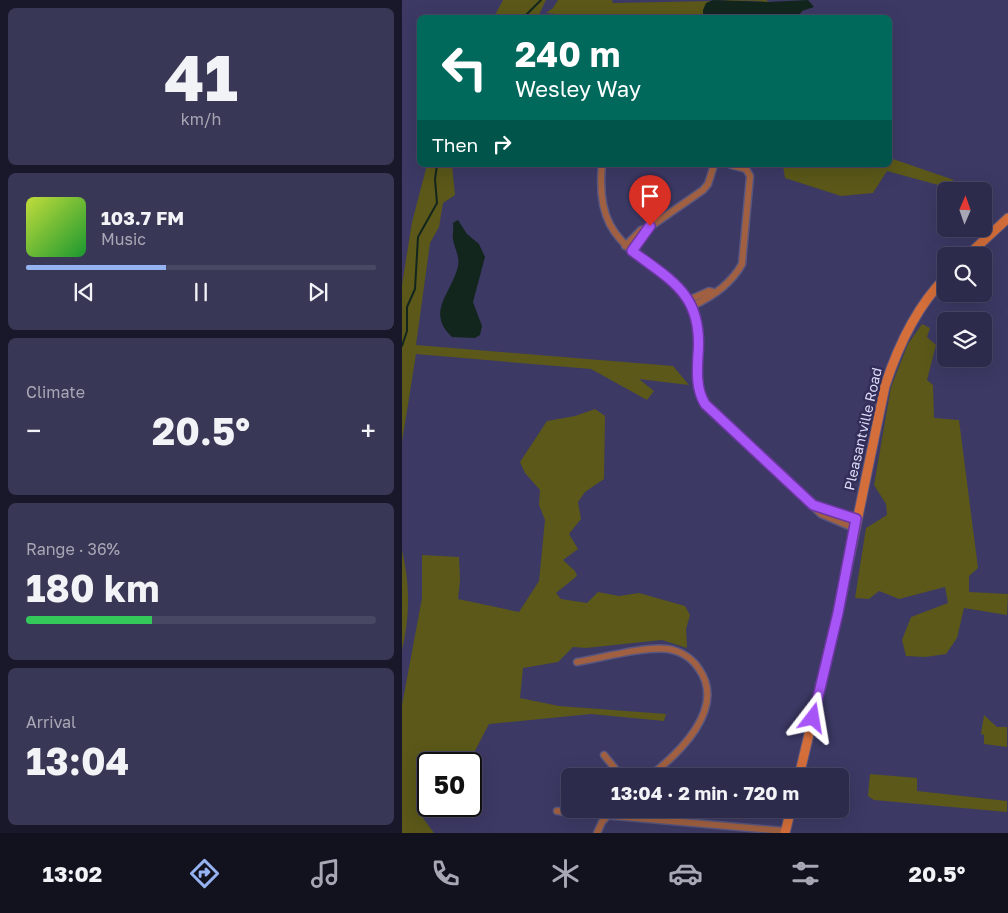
<!DOCTYPE html>
<meta charset="utf-8">
<style>
:root{--surface:#2d2b4c;--page:#393756;--text:#f1f3f6;--muted:#a7a7b5;--line:#484764;--accent:#95b2f1}
body{margin:0;font-family:"Golos Text",sans-serif;background:var(--page);color:var(--text);height:100vh;display:flex;flex-direction:column;font-size:19px;white-space:nowrap}
*{box-sizing:border-box;margin:0}
p{font-size:16px;color:var(--muted)}
.icon{flex:none;width:28px;height:28px;fill:none;stroke:currentColor;stroke-width:2;stroke-linecap:round;stroke-linejoin:round}
.map{position:relative;flex:1;overflow:hidden}
.details{display:flex;flex-direction:column;gap:8px;padding:8px;background:#19182a;width:402px}
.details>*{flex:none}
.guide{position:absolute;left:15px;top:15px;width:475px;height:152px;border-radius:8px;box-shadow:0 5px 20px #0002,0 0 0 1px var(--line);background:#00695c;color:#fff;overflow:hidden}
.needle{width:32px;rotate:2deg}
.buttons{position:absolute;left:535px;top:182px;display:grid;gap:10px}
.buttons a{display:grid;place-items:center;width:55px;height:55px;border-radius:8px;background:var(--surface);box-shadow:0 5px 20px #0002,0 0 0 1px var(--line);font-size:25px}
.speed{position:absolute;left:15px;top:752px;display:flex;gap:10px;font-size:25px;font-weight:700;text-align:center}
.speed>*{display:grid;place-content:center;width:65px;height:65px;border-radius:50%;background:var(--surface);box-shadow:0 5px 20px #0002,0 0 0 1px var(--line);line-height:1}
.speed .limit{border:2px solid #111;border-radius:8px;background:#fff;color:#111}
.pin{position:absolute;display:grid;place-items:center;width:42px;height:42px;color:#fff;margin:-51px -21px;border-radius:50% 50% 50% 0;rotate:-45deg;box-shadow:0 0 5px #0007}
.pin .icon{rotate:45deg}
.me{position:absolute;width:55px;margin:-28px;rotate:14deg;stroke-linejoin:round;filter:drop-shadow(0 0 4px #0008)}
.turn{display:flex;align-items:center;gap:18px;height:105px;padding:0 15px;font-size:22px}
.turn .icon{width:65px;height:65px;stroke-width:2.5}
.turn b{display:block;font-size:35px;line-height:42px}
.then{display:flex;align-items:center;height:48px;padding:0 15px;background:#0003;gap:10px;font-size:19px}
.big{font-size:38px;font-weight:700;line-height:1.1}
.details .tile{flex:1;display:flex;flex-direction:column;justify-content:center;gap:8px;min-width:0;padding:0 18px;border-radius:8px;background:var(--page)}
.details .dial{align-items:center;gap:0}
.dial b{font-size:65px;line-height:1}
.song{display:flex;align-items:center;gap:15px}
.cover{width:60px;height:60px;border-radius:8px;background:linear-gradient(135deg,hsl(70 70% 55%),hsl(130 70% 35%))}
.played{height:5px;border-radius:2px;background:linear-gradient(90deg,var(--accent) 40%,var(--line) 40%)}
.keys{display:flex;justify-content:space-around;direction:ltr}
.heat{display:flex;justify-content:space-between;align-items:center;font-size:28px;direction:ltr}
.charge{height:8px;border-radius:4px;background:linear-gradient(90deg,#34c759 36%,var(--line) 0)}
.trip{position:absolute;left:159px;top:768px;width:288px;height:50px;border-radius:8px;background:var(--surface);box-shadow:0 5px 20px #0002,0 0 0 1px var(--line);font-weight:700;line-height:50px;text-align:center}
.dock{display:flex;height:80px;justify-content:space-around;align-items:center;background:#12111e;color:var(--muted)}
.dock .icon{width:35px;height:35px}
.dock .on{color:var(--accent)}
.dock b{font-size:22px;color:var(--text)}
main{display:flex;flex:1;min-height:0}
.map>svg:first-child{display:block}
</style>
<main>
<section class="details">
<div class="tile dial"><b>41</b><p>km/h</p></div>
<div class="tile">
<div class="song"><i class="cover"></i><div><b>103.7 FM</b><p>Music</p></div></div>
<div class="played"></div>
<div class="keys"><svg class="icon" aria-label="previous" viewBox="0 0 24 24"><path d="M18 5L8 12l10 7zM5 5v14"/></svg><svg class="icon" aria-label="pause" viewBox="0 0 24 24"><path d="M8 5v14M16 5v14"/></svg><svg class="icon" aria-label="next" viewBox="0 0 24 24"><path d="M6 5l10 7-10 7zM19 5v14"/></svg></div>
</div>
<div class="tile"><p>Climate</p>
<div class="heat"><a>−</a><b class="big">20.5°</b><a>+</a></div>
</div>
<div class="tile"><p>Range · 36%</p><b class="big">180 km</b><div class="charge"></div></div>
<div class="tile"><p>Arrival</p><b class="big">13:04</b></div>
</section>
<div class="map">
<svg width="606" height="833" viewBox="0 0 606 833">
<rect width="100%" height="100%" fill="#3c3965"/>
<g fill="#5b5819">
<path d="M101,0H144L136,17H92Z"/>
<path d="M156,0H210L211,3L364,0L367,2L326,0L301,10V17L194,18L144,13L151,8Z"/>
<path d="M488,158L552,180L540,186L485,171L471,193L439,196L383,178L381,165H488Z"/>
<path d="M25,165H50L53,195L41,203L37,227L28,243L14,345L271,366L287,385L237,379L252,391L245,400L189,369L14,354L0,442V285L10,222Z"/>
<path d="M520,324L528,328L525,337L534,345L525,380L531,385L532,418L557,420L576,568L567,576V592L606,594L605,615L562,608L555,638L544,654L523,657L504,656L500,640L509,617L546,603L543,587L497,599L477,591L467,599L453,598L464,528L485,515L484,504L472,485L489,387L506,344Z"/>
<path d="M193,409L203,416L202,479L183,492L176,502L179,519L167,534L176,549L161,560L173,571L175,576L154,593L159,599L185,603L196,592L217,596L237,593L283,606L288,615L284,629L285,648L260,640L184,648L171,647L156,662L121,668L118,698L157,706L264,714L262,721L189,714L87,724L66,764H26V806H30L21,818L32,833H0V705L20,598V555L57,557L58,580L56,599L117,612L137,581L143,520L137,505L138,490L123,473L118,462L145,421L173,416Z"/>
<path d="M0,550C8,585 8,616 0,650Z"/>
<path d="M582,715L595,727H605V747L582,744V735L579,734Z"/>
<path d="M468,774L515,778V791L605,801V812L472,800L466,796Z"/>
</g>
<g fill="#13261e">
<path d="M311,0L367,2L406,0L412,7L400,11L396,17H301V10L304,3Z"/>
<path d="M56,220L65,234L77,244L83,257L71,302L80,326L78,335L73,338L50,337C23,312 50,293 56,266C58,256 52,248 51,239C50,234 52,229 51,223Z"/>
</g>
<g fill="none" stroke-linecap="round" stroke-linejoin="round">
<g stroke="#13261e" stroke-width="2">
<path d="M121,18L139,0"/>
<path d="M0,346L5,331V307L13,289L16,237L35,203L33,179L35,165"/>
</g>
<g stroke="#59567f" stroke-width="9">
<g id="street">
<path d="M200,165C195,215 209,239 251,267C266,277 280,287 289,304C305,336 286,373 303,404L419,514L452,528"/>
<path d="M223,246L239,230L245,229L301,190L306,184L312,165"/>
<path d="M229,251L245,229"/>
<path d="M287,300L307,291L311,292"/>
<path d="M290,306C310,297 329,284 340,264L348,176L344,169L329,165"/>
<path d="M411,505L454,519"/>
<path d="M175,662C199,658 243,646 266,649C278,651 290,658 297,669C325,709 276,754 248,776"/>
<path d="M202,755L219,776"/>
<path d="M155,811L383,831"/>
<path d="M195,833L200,822L211,809"/>
</g>
</g>
<g stroke="#59567f" stroke-width="11">
<g id="secondary">
<path d="M565,256L606,218"/>
<path d="M397,776L436,613L483,386C496,346 514,307 544,277"/>
<path d="M383,833L389,809"/>
</g>
</g>
<use href="#street" stroke="#a06041" stroke-width="6"/>
<use href="#secondary" stroke="#d46e3a" stroke-width="9"/>
</g>
<g fill="none" stroke-linecap="round" stroke-linejoin="round">
<g stroke="#6d37a1" stroke-width="12">
<path id="route" d="M248,226L230,251C272,282 301,296 296,355C295,372 294,389 303,404L411,505L454,519L436,613L411,718"/>
</g>
<use href="#route" stroke="#a855f7" stroke-width="9"/>
</g>
<g text-anchor="middle" stroke-width="5" stroke-linejoin="round" paint-order="stroke">
<g font-size="14" fill="#dbdbf6" stroke="#322e59">
<text transform="translate(461 429) rotate(-77)" y="5">Pleasantville Road</text>
</g>
</g>
</svg>
<div class="buttons">
<a><svg class="needle" viewBox="-14 -14 28 28"><path d="M0-13l5 13h-10z" fill="#e53935"/><path d="M0 13l5-13h-10z" fill="#a7a7b5"/></svg></a>
<a><svg class="icon" aria-label="search" viewBox="0 0 24 24"><circle cx="10" cy="10" r="6"/><path d="M15 15l6 6"/></svg></a>
<a><svg class="icon" aria-label="layers" viewBox="0 0 24 24"><path d="M12 4l9 5-9 5-9-5zM3 14l9 5 9-5"/></svg></a>
</div>
<div class="speed"><div class="limit">50</div></div>
<div class="pin" style="left:248px;top:226px;background:#d93025"><svg class="icon" aria-label="arrive" viewBox="0 0 24 24"><path d="M6 21V4h12l-3 4 3 4H6"/></svg></div>
<svg class="me" style="left:411px;top:718px" viewBox="-20 -20 40 40"><path d="M0-17L14 15 0 8-14 15z" fill="#a855f7" stroke="#fff" stroke-width="4"/></svg>
<div class="trip">13:04 · 2 min · 720 m</div>
<div class="guide">
<div class="turn"><svg class="icon" aria-label="left" viewBox="0 0 24 24"><path d="M17 20v-9H6M10 6l-5 5 5 5"/></svg><div><b>240 m</b>Wesley Way</div></div>
<div class="then">Then<svg class="icon" aria-label="right" viewBox="0 0 24 24"><path d="M7 20v-9h11M14 6l5 5-5 5"/></svg></div>
</div>
</div>
</main>
<nav class="dock">
<b>13:02</b>
<svg class="icon on" aria-label="directions" viewBox="0 0 24 24"><path d="M12 3l9 9-9 9-9-9zM9 14v-3h6M13 9l2 2-2 2"/></svg>
<svg class="icon" aria-label="music" viewBox="0 0 24 24"><path d="M9 18V5l10-2v13"/><circle cx="6" cy="18" r="3"/><circle cx="16" cy="16" r="3"/></svg>
<svg class="icon" aria-label="phone" viewBox="0 0 24 24"><path d="M5 4h4l2 5-3 2q2 4 5 5l2-3 5 2v4C11 20 4 13 5 4z"/></svg>
<svg class="icon" aria-label="climate" viewBox="0 0 24 24"><path d="M12 3v18M4 7l16 10M4 17L20 7"/></svg>
<svg class="icon" aria-label="car" viewBox="0 0 24 24"><path d="M5 17H2v-5l4-1 3-4h7l3 4 3 1v5h-3M9 17h6M6 11h13"/><circle cx="7" cy="17" r="2"/><circle cx="17" cy="17" r="2"/></svg>
<svg class="icon" aria-label="filters" viewBox="0 0 24 24"><path d="M4 7h16M4 17h16"/><circle cx="9" cy="7" r="2"/><circle cx="15" cy="17" r="2"/></svg>
<b>20.5°</b>
</nav>
